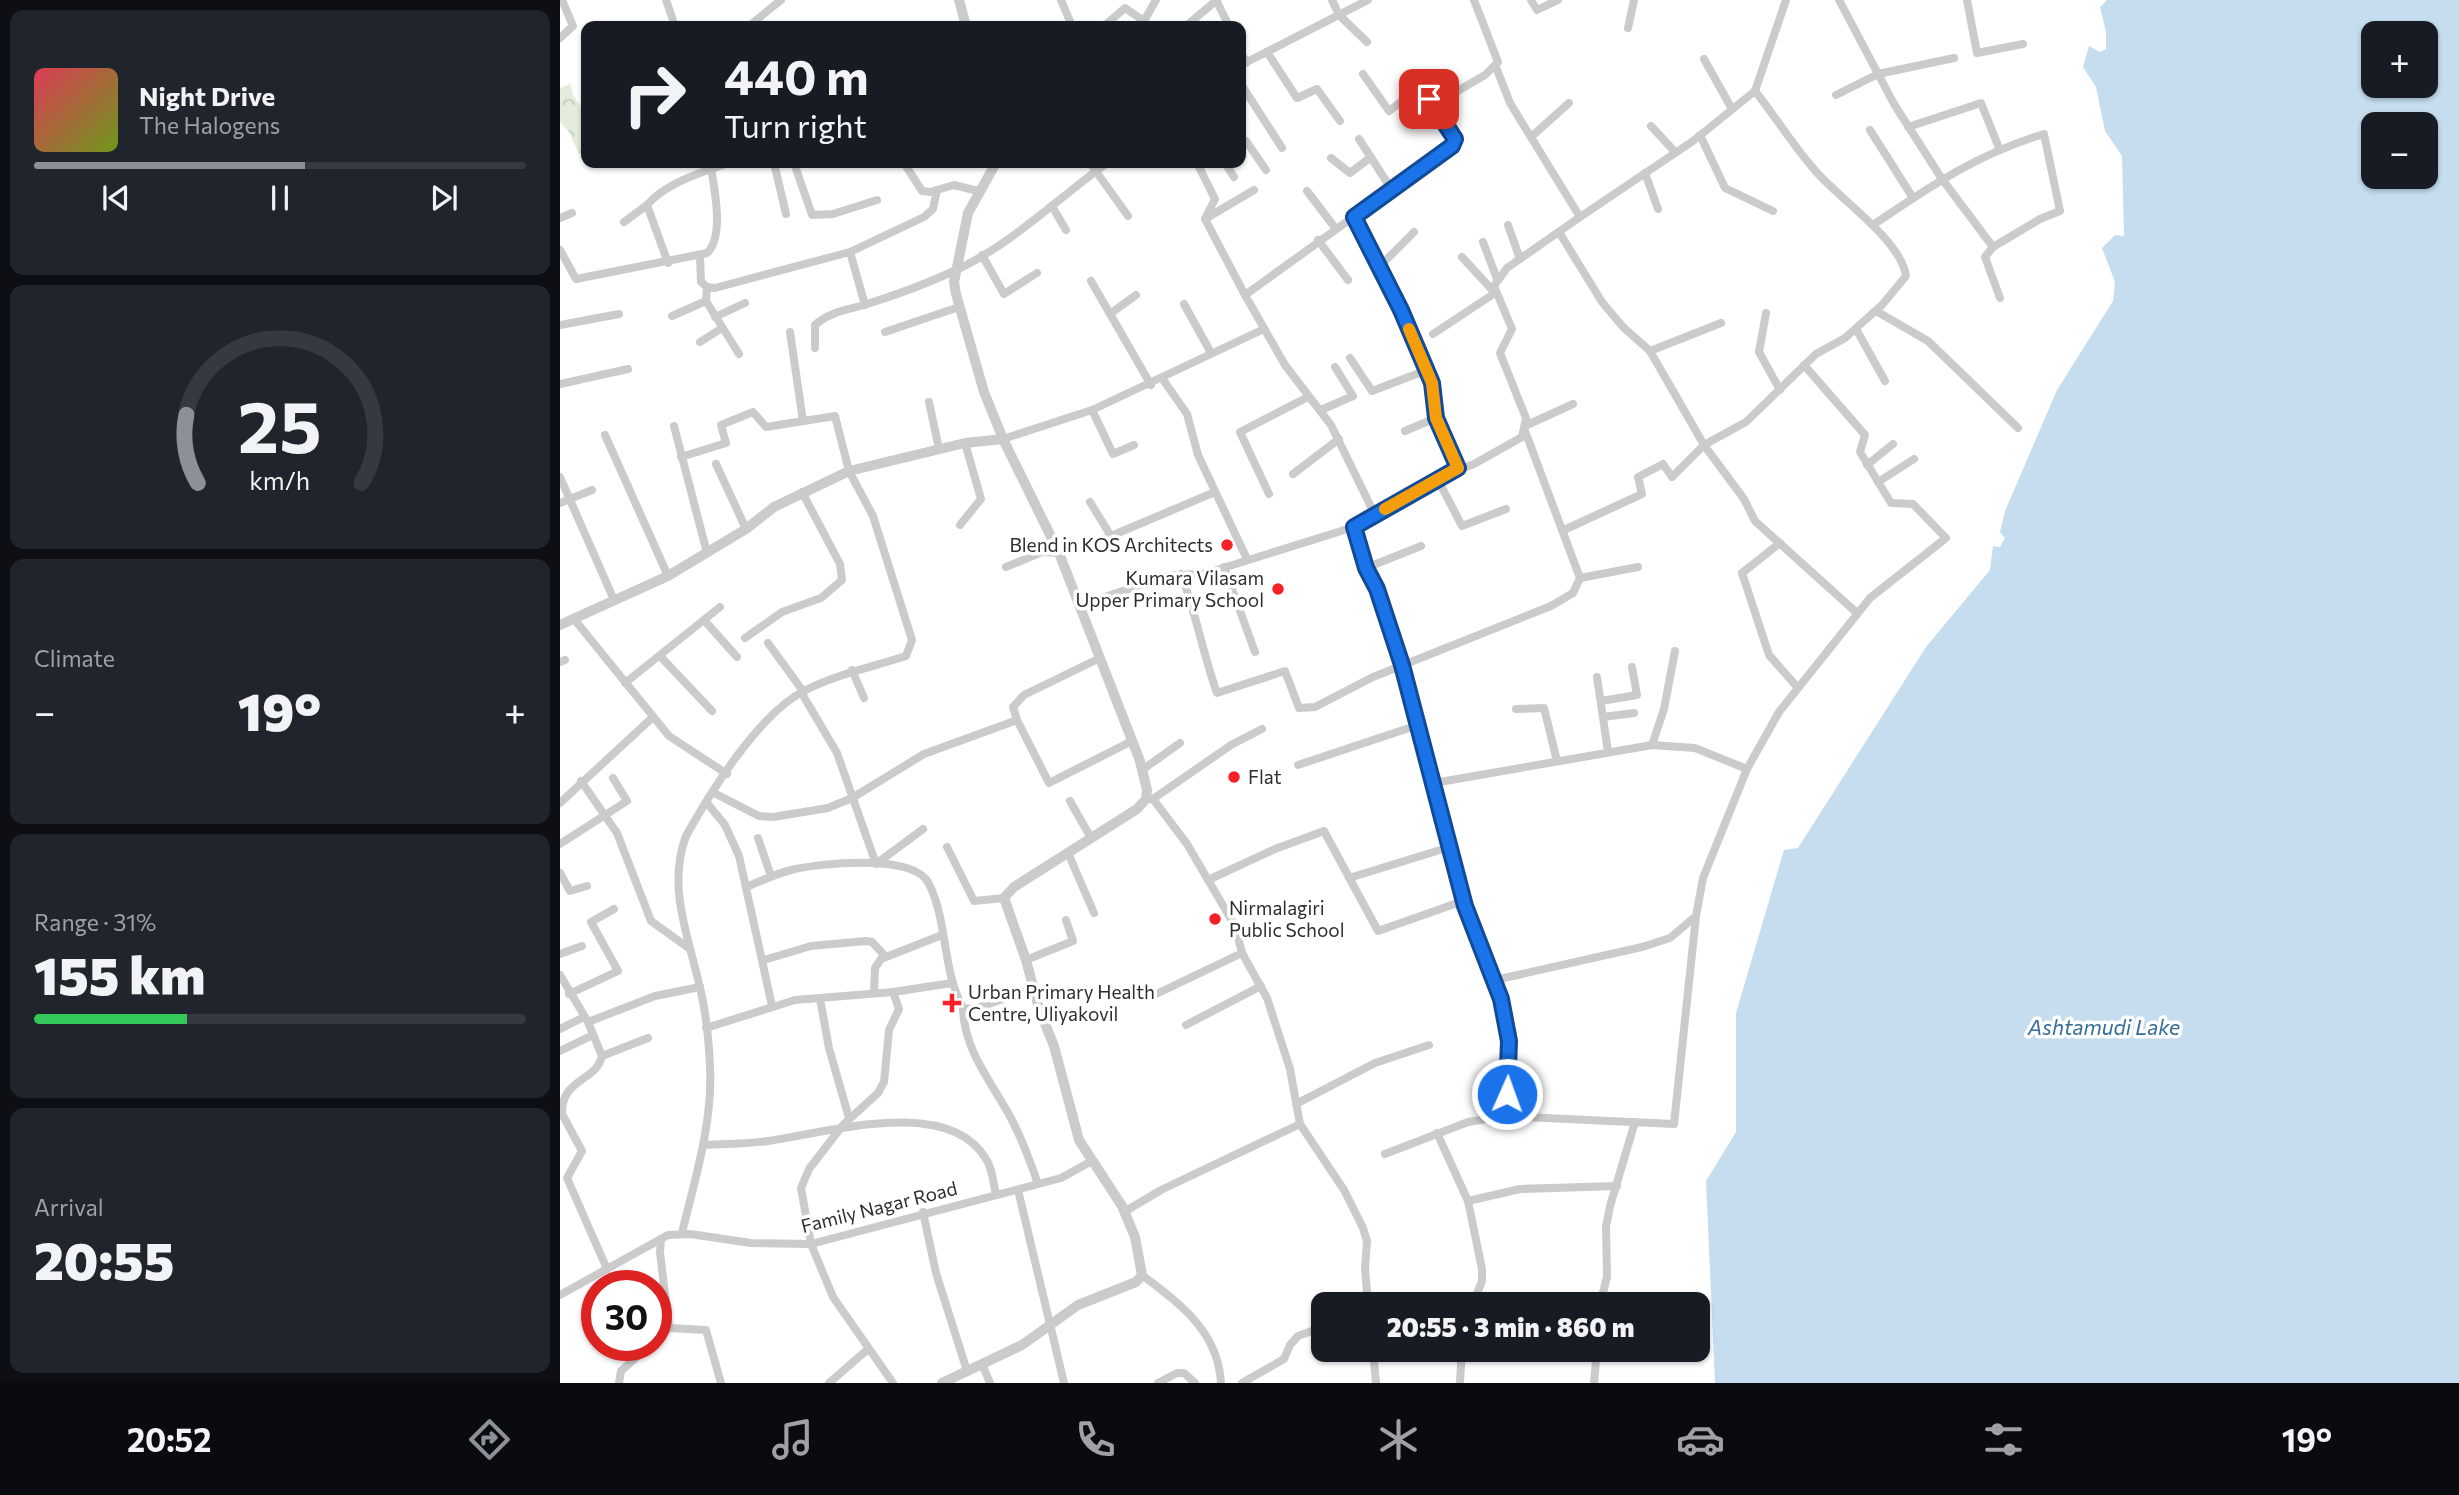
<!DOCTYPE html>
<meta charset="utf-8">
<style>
:root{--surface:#171b24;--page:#20242c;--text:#f1f3f6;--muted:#9ea1a6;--line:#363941;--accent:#8c9099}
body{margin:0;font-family:Commissioner,sans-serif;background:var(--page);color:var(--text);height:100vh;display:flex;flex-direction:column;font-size:26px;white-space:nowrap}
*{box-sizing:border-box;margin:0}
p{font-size:23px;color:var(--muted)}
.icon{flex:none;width:38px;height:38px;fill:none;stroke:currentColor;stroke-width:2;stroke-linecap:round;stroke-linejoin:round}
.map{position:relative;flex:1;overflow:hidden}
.details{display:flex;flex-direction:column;gap:10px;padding:10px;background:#0d0f14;width:560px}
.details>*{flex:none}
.top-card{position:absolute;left:21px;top:21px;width:665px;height:147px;border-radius:14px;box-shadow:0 2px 5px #0004;background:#171b24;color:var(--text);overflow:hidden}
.buttons{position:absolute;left:1801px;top:21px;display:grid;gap:14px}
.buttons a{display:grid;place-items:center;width:77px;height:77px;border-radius:14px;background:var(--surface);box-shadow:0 2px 5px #0004;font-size:35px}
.speed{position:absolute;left:21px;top:1270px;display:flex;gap:14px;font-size:35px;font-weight:700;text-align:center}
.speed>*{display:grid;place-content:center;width:91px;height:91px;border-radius:50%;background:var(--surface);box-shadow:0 2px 5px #0004;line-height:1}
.speed .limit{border:10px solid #d22;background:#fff;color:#111}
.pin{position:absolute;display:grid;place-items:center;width:60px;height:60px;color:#fff;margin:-30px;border-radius:14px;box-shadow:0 4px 10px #0006}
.me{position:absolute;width:77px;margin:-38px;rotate:2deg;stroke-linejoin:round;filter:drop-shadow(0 0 5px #0008)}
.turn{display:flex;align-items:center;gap:24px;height:147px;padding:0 28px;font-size:32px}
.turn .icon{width:91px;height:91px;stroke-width:2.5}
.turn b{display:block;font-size:49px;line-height:60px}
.big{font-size:52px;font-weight:800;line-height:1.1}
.details .card{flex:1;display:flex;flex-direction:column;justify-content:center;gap:10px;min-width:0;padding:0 24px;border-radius:14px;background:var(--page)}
.details .dial{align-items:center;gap:0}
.dial svg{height:182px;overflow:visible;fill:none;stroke:var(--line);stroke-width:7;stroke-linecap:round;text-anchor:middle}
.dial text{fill:var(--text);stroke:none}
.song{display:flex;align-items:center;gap:21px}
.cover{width:84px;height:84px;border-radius:10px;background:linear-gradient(135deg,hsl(350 70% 55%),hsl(80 70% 35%))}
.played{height:7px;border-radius:4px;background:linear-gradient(90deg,var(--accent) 55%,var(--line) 55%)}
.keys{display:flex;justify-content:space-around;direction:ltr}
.heat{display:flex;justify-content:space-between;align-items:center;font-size:38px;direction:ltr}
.charge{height:10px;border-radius:5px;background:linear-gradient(90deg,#34c759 31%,var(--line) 0)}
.trip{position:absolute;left:751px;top:1292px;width:399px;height:70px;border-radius:14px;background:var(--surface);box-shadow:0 2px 5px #0004;font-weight:800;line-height:70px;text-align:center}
.menu{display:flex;height:112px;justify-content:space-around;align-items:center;background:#090b0e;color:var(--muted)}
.menu .icon{width:49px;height:49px}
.menu .current{color:var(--accent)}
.menu b{font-size:32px;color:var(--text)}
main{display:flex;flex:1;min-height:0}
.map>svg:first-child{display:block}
</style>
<main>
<section class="details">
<div class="card">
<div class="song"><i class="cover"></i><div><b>Night Drive</b><p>The Halogens</p></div></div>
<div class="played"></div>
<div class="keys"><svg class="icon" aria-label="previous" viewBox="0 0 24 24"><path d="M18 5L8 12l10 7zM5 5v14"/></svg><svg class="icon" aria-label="pause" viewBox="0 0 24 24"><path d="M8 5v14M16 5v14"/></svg><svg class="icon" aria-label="next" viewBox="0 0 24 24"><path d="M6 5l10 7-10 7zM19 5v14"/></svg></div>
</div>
<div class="card dial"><svg viewBox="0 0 100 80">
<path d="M14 69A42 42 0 1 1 86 69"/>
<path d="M14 69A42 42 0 0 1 9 39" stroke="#8c9099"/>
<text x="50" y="56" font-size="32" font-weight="700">25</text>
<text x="50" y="72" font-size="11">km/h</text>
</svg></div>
<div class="card"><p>Climate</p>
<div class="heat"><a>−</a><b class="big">19°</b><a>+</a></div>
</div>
<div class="card"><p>Range · 31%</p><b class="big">155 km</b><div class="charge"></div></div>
<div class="card"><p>Arrival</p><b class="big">20:55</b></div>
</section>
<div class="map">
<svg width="1899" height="1383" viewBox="0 0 1899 1383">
<defs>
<pattern id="park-crowns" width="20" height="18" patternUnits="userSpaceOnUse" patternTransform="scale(1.75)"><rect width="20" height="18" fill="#e4eddb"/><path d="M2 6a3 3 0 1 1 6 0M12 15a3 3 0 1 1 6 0" fill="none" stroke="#c4ccbc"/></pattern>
</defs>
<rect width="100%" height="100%" fill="#fff"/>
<path fill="url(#park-crowns)" d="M10,84L14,97L26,114V151L19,154L9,132L0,122V88Z"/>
<path fill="#c5ddef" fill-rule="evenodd" d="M1547,0H1899V1383H1155L1146,1181L1176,1132V1013L1224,850L1238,848L1366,647L1430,570L1433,546L1440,547L1445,538L1440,532L1445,511L1497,390L1553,301L1555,282L1542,248L1555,235L1564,236L1562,156L1545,131L1536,87L1523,67L1529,46L1540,52L1546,49V32L1540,7ZM1813,33H1866V86H1813ZM1813,124H1866V177H1813Z"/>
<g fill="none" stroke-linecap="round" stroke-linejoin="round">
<g stroke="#cbcbcb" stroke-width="8">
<path d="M106,0L115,26"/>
<path d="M501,0L512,26"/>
<path d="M656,0L669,26"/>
<path d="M772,0L779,15L807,42"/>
<path d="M971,0L977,10L998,0"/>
<path d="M1279,0L1334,104L1382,179L1433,247L1480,219L1500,211L1484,134C1417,154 1371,186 1313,225"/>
<path d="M1407,0L1417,53L1463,44"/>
<path d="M189,26L221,0"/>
<path d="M544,26L565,8L584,21L596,0"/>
<path d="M626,26L657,0"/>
<path d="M1068,28L1074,0"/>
<path d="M0,38L13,26L2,0"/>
<path d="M681,52L686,63"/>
<path d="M707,52L737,98L757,89L780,121"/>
<path d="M1144,59L1172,109"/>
<path d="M681,65L808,0"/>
<path d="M803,74L829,111L861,87L877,111"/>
<path d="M681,84L722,148"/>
<path d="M1276,95L1318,74L1394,58"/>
<path d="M1091,126L1115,152"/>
<path d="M1348,127L1421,103L1439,148"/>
<path d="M1310,130L1353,198"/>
<path d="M1140,135L1165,188L1213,211"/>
<path d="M971,137L1009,103"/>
<path d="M799,139L832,190"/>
<path d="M681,144L686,141L706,170"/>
<path d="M771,158L790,173L811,157"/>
<path d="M214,163L226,214"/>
<path d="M234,163L252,215L273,214L317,200"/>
<path d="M344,163L362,191L370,192L394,185L418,191"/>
<path d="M530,163L568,216"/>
<path d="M637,163L655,199L645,219L685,295"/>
<path d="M665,163L674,177"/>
<path d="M1085,173L1098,209"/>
<path d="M747,191L776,229"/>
<path d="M87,205C106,183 142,172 169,163"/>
<path d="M492,206L506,230"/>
<path d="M794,217L841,310L872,383L876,418L898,469"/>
<path d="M1020,217L1133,141L1195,91"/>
<path d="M0,218L12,213"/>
<path d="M645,219L694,190"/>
<path d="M64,222L87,205L108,263"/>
<path d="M948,225L960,259"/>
<path d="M999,232L1042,302L1063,327L1090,351L1144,445L1186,422L1256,354L1285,338L1322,305L1346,276C1341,239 1275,196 1253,168C1232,144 1215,116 1195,91L1226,0"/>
<path d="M758,240L788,280"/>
<path d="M923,242L937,279"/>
<path d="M1433,247L1425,257L1440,298"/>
<path d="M0,250L16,279L147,253C165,237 154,185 150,163"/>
<path d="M290,252L305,305"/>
<path d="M422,255L444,294L477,273"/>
<path d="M140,256L141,282L147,287L155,288L290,252L364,217L373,209L377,190"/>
<path d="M819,267L854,232"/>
<path d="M531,281L591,385"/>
<path d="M147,287L146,301L179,354"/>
<path d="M624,304L651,353"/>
<path d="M1316,311L1368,341L1458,428"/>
<path d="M1206,313L1199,352L1220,390"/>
<path d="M550,314L576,295"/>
<path d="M112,316L146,301"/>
<path d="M155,317L185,303"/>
<path d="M0,325L59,314"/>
<path d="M1296,329L1325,381"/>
<path d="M230,332L243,421"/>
<path d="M325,332L399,307"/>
<path d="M873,334L935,293L902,257"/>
<path d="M140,342L162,328"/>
<path d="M255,348V325C269,312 287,310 304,305C333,296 366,284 394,271C451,245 497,199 547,163"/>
<path d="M1090,351L1161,323"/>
<path d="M790,358L812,391L867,370"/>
<path d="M602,378L627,414L638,455L687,559"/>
<path d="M0,384L68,369"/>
<path d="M369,402L379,449"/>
<path d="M532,410L553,454L574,445"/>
<path d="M761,410L793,396L775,367"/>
<path d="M967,425L1013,404"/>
<path d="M114,426L147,553"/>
<path d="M845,431L876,418"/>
<path d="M45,435L108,576"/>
<path d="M443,439L532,410L704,329"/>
<path d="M121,457L166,443L161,425L193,412L206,427L275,416L289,471L313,516L352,640L346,656C312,667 277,674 244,691C199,714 151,791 126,836C105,891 133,947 143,1002C147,1022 149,1045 150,1066C153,1122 135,1179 122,1233"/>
<path d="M156,464L186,529"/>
<path d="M1307,465L1333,444"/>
<path d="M733,474L779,439"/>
<path d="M0,477L54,600"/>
<path d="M877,478L902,526L946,509"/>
<path d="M1318,482L1354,459"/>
<path d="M709,494L680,432L748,397"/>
<path d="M530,502L551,536"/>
<path d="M0,503L32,490"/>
<path d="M815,515L771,425L725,365L685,295L892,146L895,139L877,111V103L925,75L938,62L914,0"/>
<path d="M400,525L421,499L405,443"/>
<path d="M794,527L806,568L817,589L842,665L905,906L941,999L949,1041L945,1116L1114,1124L1136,916"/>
<path d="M1004,530L1082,494L1078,477L1103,464L1112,477L1144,445L1184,499L1195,521L1297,613"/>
<path d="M1220,543L1182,573L1209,655L1238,688"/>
<path d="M446,567L482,552L499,553L551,536L655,492"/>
<path d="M664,567L695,652"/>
<path d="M806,568L861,546"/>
<path d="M621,574C636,613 643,654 657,693L725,671L739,708L755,707L813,677L991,606L1013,593L1020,578L965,431"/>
<path d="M1020,578L1078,567"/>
<path d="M521,605L607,576L647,573L794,527L877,478L914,464L962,437L966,418L940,353L952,329L934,286L947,268L1020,217L950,103L936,67"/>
<path d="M14,619L109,736L167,774"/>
<path d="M144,620L177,657"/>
<path d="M185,638L222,612L261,598L282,580L280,564L242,492"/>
<path d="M208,643L243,691"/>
<path d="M100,656L152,711"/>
<path d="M0,662L5,660"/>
<path d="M292,670L304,698"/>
<path d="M1037,677L1048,752"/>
<path d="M65,683L160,607"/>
<path d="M241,692L277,753L316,864L363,829"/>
<path d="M1041,701L1077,695L1072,667"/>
<path d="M956,709L984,708L997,761"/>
<path d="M1043,717L1074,713"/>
<path d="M457,720L489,783L572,741"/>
<path d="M1092,745L1104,709L1115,651"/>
<path d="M738,765L858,725"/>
<path d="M582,770L620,743"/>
<path d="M21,781L57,833L91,921L130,949"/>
<path d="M874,783L1092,745L1135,748L1187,769"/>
<path d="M154,793L199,816L213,817L268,808L292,798L364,754L457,720L453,707L464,695L540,658"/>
<path d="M586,799H593L627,844L675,926L682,953L707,998L730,1069L740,1124L784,1190L803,1228L807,1241L805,1268L808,1304"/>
<path d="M593,799L671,745L702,729"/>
<path d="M510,801L531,838"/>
<path d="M0,803L93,717"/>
<path d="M147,803L165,825L179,856L212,1006"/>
<path d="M198,838L211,876"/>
<path d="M0,844L67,801L53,778"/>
<path d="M387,847L414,901L444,898"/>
<path d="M508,853L534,913"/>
<path d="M0,873L10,891L27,886"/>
<path d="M789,878L890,847"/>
<path d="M648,880L715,849L764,831L818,931L903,901"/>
<path d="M186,887C201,881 215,874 231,870C259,863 355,853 369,884C388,922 382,970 403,1008L414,1009L472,989"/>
<path d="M0,954L22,946"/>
<path d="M204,960L251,946L306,941L312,942L325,956"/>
<path d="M466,960L513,941L506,920"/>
<path d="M0,975L28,1022L42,1056C36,1082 1,1078 2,1114L22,1151L7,1178L47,1269"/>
<path d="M935,980L1082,947L1110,938L1136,916L1143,878L1187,769L1219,712L1310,598L1386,538L1353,504L1331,503L1300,452L1305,435L1244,365"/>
<path d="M333,992L339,1009L329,1030L324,1082L318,1093L283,1125L249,1169L241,1188L251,1244L273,1297L333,1383"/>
<path d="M314,993L315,968L321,959L382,935"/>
<path d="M9,994L58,971L31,922L54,909"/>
<path d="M590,997L682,953"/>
<path d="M260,999L269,1048L289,1118"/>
<path d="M403,1008C404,1051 431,1081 451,1118C462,1139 470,1161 478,1184"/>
<path d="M28,1022L95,996L140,987"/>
<path d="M626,1025L701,986"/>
<path d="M146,1028L235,1000L333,992L392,983"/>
<path d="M0,1029L24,1017"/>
<path d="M0,1051L33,1035"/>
<path d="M42,1056L88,1038"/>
<path d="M736,1104L815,1063L869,1045"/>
<path d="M877,1133L908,1201L922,1269V1281L913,1304"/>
<path d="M144,1145C165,1144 187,1144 208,1141C266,1133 388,1095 426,1159C433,1169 433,1183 436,1195"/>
<path d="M825,1154L908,1122L945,1116"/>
<path d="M458,1190L504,1383"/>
<path d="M908,1201L960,1189L1057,1186"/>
<path d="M363,1212L376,1273L407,1371"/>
<path d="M564,1212L601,1190L740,1124"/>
<path d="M582,1275C620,1304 658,1331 661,1383"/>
<path d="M0,1295L108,1235L130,1234L191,1243L251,1244L501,1178L530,1162"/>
<path d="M1040,1304L1047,1277L1046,1227L1050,1206L1075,1122"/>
<path d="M109,1328L146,1330L161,1383"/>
<path d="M96,1340L109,1328L100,1252L101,1239"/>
<path d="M813,1349L816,1383"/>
<path d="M422,1364L430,1383"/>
<path d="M900,1382L902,1349"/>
<path d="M59,1383L61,1371L89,1346"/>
<path d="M269,1383L307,1350"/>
<path d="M598,1383L617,1373H624L635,1383"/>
<path d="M682,1383L724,1359L730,1345L738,1336L763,1327"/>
<path d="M1034,1383L1037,1349"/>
</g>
<g stroke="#cbcbcb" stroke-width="10">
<path d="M399,0L406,26"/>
<path d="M0,625L108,576L186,529L214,507L289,471L405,443L443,439"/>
<path d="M382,1383L462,1345L518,1305L576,1282L582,1275L575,1237L562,1206L519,1140L494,1046L479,1009L466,960L444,898L454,887L577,809L586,799L587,790L580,761L499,553L443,439L424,392L396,294L394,282L408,213L436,163"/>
</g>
</g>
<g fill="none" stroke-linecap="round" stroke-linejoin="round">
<g stroke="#114b97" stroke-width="18">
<path id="route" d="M869,99L895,139L892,146L794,217L841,310L872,383L876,418L898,468L794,527L806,568L817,589L842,665L905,906L941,999L949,1041L947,1094"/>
</g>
<use href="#route" stroke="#1a73e8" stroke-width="12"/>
<path stroke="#f59e0b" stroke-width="12" d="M825,509L898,468L876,418L872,383L849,329"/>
</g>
<g fill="#f62026" stroke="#fff" stroke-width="2.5">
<circle cx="667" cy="545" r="7"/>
<circle cx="718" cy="589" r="7"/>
<circle cx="674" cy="777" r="7"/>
<circle cx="655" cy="919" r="7"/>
<path d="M388.5 992.5h7v7h7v7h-7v7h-7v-7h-7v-7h7z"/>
</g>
<g text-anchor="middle" stroke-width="7" stroke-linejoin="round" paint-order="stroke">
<g font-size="19" fill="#2e2e2e" stroke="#fff" text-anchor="start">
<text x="653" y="552" text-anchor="end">Blend in KOS Architects</text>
<text x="704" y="585" text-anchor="end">Kumara Vilasam<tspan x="704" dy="22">Upper Primary School</tspan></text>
<text x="688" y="784">Flat</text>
<text x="669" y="915">Nirmalagiri<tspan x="669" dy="22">Public School</tspan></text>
<text x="408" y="999">Urban Primary Health<tspan x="408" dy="22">Centre, Uliyakovil</tspan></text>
</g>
<g font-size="19" fill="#2e2e2e" stroke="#fff">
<text transform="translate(319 1207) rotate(-14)" y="7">Family Nagar Road</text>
</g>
<g font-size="21" font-style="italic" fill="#346d98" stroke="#fff">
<text x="1544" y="1035">Ashtamudi Lake</text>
</g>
</g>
</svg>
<div class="buttons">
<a>+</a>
<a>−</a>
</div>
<div class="speed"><div class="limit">30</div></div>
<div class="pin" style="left:869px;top:99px;background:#d93025"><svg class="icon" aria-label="arrive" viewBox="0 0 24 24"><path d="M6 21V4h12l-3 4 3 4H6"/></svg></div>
<svg class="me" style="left:947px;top:1094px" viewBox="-20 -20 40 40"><circle r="17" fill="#1a73e8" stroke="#fff" stroke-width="3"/><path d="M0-11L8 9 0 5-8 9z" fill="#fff"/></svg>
<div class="trip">20:55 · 3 min · 860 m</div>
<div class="top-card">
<div class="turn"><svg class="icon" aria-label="right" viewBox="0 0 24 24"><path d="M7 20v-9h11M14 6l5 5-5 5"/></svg><div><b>440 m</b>Turn right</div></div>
</div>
</div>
</main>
<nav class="menu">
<b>20:52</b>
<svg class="icon current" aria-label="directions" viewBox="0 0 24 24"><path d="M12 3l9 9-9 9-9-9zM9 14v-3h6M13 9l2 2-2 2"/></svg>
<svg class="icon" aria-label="music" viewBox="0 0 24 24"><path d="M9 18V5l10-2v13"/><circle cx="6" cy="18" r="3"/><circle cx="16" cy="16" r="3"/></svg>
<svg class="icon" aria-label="phone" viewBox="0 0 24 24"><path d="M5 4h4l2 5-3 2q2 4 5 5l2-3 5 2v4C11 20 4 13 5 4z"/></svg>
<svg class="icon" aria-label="climate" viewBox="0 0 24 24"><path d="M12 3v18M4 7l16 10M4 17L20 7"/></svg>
<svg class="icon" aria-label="car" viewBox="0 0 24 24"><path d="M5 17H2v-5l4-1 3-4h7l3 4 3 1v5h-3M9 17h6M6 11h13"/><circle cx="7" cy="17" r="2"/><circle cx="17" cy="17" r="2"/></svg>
<svg class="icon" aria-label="filters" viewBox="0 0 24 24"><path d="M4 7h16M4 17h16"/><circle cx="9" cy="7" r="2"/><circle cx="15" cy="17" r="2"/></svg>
<b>19°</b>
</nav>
